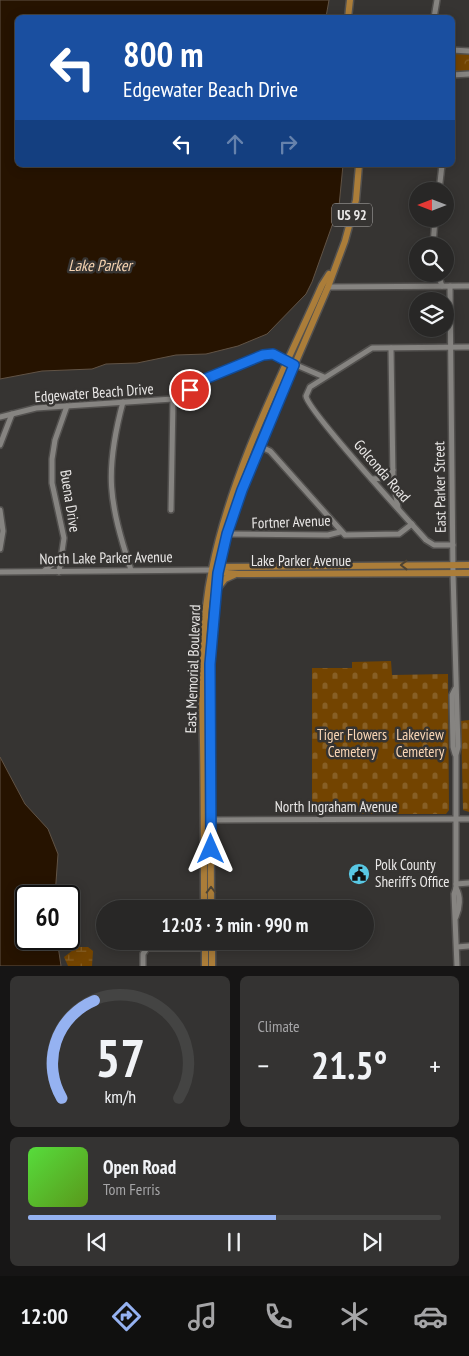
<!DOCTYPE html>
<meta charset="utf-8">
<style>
:root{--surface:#282726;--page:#343332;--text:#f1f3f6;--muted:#a5a5a7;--line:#444443;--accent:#95b2f1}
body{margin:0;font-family:"PT Sans Narrow",sans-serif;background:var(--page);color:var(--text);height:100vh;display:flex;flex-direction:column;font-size:19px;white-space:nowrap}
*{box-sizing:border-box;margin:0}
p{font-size:16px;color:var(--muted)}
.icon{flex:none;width:28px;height:28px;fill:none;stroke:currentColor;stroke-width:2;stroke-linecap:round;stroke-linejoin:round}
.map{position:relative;height:966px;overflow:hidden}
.details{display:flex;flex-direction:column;gap:10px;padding:10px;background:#161515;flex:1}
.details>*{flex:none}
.guide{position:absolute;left:15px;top:15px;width:440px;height:152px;border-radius:8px;box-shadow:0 2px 12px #0003,0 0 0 1px var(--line);background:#1a4fa0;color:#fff;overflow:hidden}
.needle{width:32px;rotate:270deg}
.controls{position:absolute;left:409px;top:182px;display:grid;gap:10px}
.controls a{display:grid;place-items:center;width:45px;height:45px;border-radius:50%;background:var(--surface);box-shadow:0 2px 12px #0003,0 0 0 1px var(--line);font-size:25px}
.speed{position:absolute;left:15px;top:885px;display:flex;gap:10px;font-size:25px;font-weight:700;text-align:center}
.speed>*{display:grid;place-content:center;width:65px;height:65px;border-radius:50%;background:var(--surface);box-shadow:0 2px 12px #0003,0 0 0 1px var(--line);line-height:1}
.speed .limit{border:2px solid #111;border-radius:8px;background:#fff;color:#111}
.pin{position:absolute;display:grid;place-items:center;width:42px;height:42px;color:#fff;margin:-21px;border:2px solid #fff;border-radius:50%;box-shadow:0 1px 5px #0007}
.me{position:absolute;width:55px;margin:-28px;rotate:0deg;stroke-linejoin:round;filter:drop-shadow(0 0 4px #0008)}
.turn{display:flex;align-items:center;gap:18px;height:105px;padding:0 25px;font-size:22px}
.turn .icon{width:65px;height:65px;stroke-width:2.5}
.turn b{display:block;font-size:35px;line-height:42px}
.lanes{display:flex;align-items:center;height:48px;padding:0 25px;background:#0003;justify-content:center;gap:25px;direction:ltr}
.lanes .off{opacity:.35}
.big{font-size:38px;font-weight:600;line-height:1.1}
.details .widget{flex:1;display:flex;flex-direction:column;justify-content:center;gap:8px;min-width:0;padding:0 18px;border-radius:8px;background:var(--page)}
.details .dial{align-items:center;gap:0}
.dial svg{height:130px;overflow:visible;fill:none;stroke:var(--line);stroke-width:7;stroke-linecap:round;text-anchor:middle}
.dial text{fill:var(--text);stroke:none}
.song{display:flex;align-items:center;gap:15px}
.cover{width:60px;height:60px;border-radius:8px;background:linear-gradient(135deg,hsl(110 70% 55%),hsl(90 70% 35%))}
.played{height:5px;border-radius:2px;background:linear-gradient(90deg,var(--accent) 60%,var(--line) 60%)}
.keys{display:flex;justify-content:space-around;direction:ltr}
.heat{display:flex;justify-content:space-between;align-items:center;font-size:28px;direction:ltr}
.details .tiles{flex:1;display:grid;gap:10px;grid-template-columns:1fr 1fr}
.widget:last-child{grid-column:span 2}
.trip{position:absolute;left:96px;top:900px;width:278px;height:50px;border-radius:25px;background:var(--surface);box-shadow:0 2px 12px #0003,0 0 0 1px var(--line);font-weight:600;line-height:50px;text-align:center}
.tab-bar{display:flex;height:80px;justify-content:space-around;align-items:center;background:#10100f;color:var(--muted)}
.tab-bar .icon{width:35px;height:35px}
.tab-bar .on{color:var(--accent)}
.tab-bar b{font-size:22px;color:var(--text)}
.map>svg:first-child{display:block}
</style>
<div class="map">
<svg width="469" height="966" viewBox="0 0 469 966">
<defs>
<pattern id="wetland-marsh" width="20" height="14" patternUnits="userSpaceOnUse" patternTransform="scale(1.25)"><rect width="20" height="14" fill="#734400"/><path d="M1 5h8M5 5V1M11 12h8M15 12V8" fill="none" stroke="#875f25"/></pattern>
<pattern id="cemetery-stones" width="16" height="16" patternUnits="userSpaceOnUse" patternTransform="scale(1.25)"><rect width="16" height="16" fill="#734400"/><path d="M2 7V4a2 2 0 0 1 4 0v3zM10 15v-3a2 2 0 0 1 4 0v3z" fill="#875f25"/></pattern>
<pattern id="park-crowns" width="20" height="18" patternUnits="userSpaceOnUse" patternTransform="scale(1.25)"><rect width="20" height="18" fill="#734400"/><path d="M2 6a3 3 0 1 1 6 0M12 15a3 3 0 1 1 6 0" fill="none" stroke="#875f25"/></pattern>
</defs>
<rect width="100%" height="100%" fill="#363432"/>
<path fill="url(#wetland-marsh)" d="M77,947H88L93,951L92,966H68L64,957Z"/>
<g fill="url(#cemetery-stones)">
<path d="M391,661L392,675L448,674L449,810L446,814H312V668H352V662Z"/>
<path d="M469,720V812L463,810L461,721Z"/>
</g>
<rect fill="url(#park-crowns)" x="453" y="53" width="16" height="20"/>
<g fill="#261300" stroke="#615345">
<path d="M0,0H329L326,17L18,18V165H343L339,206L312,282L306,294L267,334L238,346L206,354L176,355L137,363L106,364L92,369L42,371L0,379Z"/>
<path d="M0,757L25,804L48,829L58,854L55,896H26V939H57L61,966H0Z"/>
</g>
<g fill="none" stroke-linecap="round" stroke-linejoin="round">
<g stroke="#53514f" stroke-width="8">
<g id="minor">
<path d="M434,18L437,0"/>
<path d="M452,50L469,51"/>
<path d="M452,75L469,74"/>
<path d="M439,191L442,165"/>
<path d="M433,246L435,219"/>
<path d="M438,274L442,286"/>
<path d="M450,286L453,573L458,747L456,755V888L454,894L457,966"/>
<path d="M328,287L469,286"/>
<path d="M391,348L393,479L398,508"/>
<path d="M123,402C104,473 109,502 131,570"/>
<path d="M0,417L36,408L173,399L186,393L200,381L266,354L273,355L324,377"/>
<path d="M0,445L12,414"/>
<path d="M259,446L270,451L345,535L399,534L412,524"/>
<path d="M372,479L385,478L393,470"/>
<path d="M0,510L3,531L0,549"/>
<path d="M171,510L173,399"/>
<path d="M227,534L328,535L340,532"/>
<path d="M453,545H434L426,540C409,521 307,410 306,396L310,387L372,348L469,347"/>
<path d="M44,571L61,557"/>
<path d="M0,572L212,570"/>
<path d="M59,572L64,538L52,483V459L55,440L67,406"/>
<path d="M455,689L452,695L453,747L455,754"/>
<path d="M209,820L469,819"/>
<path d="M456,884L469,883"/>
<path d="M456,888C461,896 460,908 456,917"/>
<path d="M457,947L469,946"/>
<path d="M143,966V954L147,948H205"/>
</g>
</g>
<g stroke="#53514f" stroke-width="9">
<g id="major">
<path d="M348,18L350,0"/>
<path d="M217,567L469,565"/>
<path d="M216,572L238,574L469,573"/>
<path d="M217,589L225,579L234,575"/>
<path d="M204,909C204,853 204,798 203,743C202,685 200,626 212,569C232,470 281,377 322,285L329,274"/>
<path d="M211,909L210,665L213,611L219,566L227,534L247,476L328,287L345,241L356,200L359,165"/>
<path d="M205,941V966"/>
<path d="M212,941V966"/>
</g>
</g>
<use href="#minor" stroke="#868481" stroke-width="5"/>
<use href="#major" stroke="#ab7d39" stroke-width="6"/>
</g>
<defs><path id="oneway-chevron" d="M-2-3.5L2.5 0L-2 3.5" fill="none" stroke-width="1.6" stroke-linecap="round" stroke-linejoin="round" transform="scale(1.25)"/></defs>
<g stroke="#4d4333">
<use href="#oneway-chevron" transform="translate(404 565) rotate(180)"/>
<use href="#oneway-chevron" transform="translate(211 890) rotate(-90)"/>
</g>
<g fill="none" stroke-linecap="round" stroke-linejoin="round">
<g stroke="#114b97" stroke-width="12">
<path id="route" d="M190,390L200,381L263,355L273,354L294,365L242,490L227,534L218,573L210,664L211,849"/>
</g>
<use href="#route" stroke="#1a73e8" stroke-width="9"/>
</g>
<defs>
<g id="civic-disc" transform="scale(1.125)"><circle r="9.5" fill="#59c8e4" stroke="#363432"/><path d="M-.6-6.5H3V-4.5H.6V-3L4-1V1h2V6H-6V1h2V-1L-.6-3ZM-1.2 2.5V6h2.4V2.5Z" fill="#111"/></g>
</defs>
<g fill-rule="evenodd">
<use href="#civic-disc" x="359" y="874"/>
</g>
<g text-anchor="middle" stroke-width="5" stroke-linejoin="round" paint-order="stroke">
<rect fill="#363432" stroke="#b4b2b1" stroke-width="1" x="332" y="203.5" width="40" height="23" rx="4"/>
<g font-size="14" font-weight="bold" fill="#eae8e7">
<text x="352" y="220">US 92</text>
</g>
<g font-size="15" fill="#eae8e7" stroke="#363432">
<text transform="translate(94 393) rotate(-4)" y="5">Edgewater Beach Drive</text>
<text transform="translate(382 471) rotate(49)" y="5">Golconda Road</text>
<text transform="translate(440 487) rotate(-91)" y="5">East Parker Street</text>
<text transform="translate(70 501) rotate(81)" y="5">Buena Drive</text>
<text transform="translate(291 522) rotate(-2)" y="5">Fortner Avenue</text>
<text transform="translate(106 558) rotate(-1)" y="5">North Lake Parker Avenue</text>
<text x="301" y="566">Lake Parker Avenue</text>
<text transform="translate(193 669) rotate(-88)" y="5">East Memorial Boulevard</text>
<text x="336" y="812">North Ingraham Avenue</text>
</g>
<g font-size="15" fill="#f9d6b5" stroke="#363432">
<text x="352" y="740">Tiger Flowers<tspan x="352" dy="17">Cemetery</tspan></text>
<text x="420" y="740">Lakeview<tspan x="420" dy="17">Cemetery</tspan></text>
</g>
<g font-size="15" fill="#eae8e7" stroke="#363432" text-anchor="start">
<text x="375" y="870">Polk County<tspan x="375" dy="17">Sheriff's Office</tspan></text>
</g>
<g font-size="16" font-style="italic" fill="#f4d2b0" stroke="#363432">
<text x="100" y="271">Lake Parker</text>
</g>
</g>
</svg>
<div class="controls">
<a><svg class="needle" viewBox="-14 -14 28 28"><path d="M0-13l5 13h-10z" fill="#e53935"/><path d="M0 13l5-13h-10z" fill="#a5a5a7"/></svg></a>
<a><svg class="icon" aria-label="search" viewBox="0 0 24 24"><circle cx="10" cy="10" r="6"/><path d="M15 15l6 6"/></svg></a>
<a><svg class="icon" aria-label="layers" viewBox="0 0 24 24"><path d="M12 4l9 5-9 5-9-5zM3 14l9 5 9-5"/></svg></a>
</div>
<div class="speed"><div class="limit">60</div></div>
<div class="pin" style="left:190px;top:390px;background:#d93025"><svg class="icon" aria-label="arrive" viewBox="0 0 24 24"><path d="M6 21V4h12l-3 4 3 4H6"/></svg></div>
<svg class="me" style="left:211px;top:849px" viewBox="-20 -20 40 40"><path d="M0-17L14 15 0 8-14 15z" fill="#1a73e8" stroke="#fff" stroke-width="4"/></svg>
<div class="trip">12:03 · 3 min · 990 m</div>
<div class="guide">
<div class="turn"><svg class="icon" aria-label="left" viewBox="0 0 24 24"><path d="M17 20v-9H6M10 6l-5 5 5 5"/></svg><div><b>800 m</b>Edgewater Beach Drive</div></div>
<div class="lanes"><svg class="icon" aria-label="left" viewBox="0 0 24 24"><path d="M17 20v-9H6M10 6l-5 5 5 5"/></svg><svg class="icon off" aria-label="ahead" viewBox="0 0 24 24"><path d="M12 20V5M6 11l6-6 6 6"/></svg><svg class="icon off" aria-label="right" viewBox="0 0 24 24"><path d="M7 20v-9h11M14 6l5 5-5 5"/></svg></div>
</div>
</div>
<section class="details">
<div class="tiles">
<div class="widget dial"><svg viewBox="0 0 100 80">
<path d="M14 69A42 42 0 1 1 86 69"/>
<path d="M14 69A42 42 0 0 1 34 9" stroke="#95b2f1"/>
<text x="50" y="56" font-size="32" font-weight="700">57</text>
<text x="50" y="72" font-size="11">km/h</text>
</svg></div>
<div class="widget"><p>Climate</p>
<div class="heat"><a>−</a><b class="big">21.5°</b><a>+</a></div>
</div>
<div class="widget">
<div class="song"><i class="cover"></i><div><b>Open Road</b><p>Tom Ferris</p></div></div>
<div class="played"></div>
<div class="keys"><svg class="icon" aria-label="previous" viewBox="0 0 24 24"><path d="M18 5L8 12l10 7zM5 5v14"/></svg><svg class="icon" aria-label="pause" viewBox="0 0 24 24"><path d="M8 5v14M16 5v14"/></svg><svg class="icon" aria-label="next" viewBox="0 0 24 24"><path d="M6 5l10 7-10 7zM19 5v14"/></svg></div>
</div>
</div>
</section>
<nav class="tab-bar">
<b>12:00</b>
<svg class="icon on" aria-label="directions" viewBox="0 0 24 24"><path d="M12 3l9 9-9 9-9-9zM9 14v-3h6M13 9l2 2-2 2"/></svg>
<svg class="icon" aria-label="music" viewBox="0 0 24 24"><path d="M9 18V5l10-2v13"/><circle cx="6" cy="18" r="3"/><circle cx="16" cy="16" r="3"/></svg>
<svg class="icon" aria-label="phone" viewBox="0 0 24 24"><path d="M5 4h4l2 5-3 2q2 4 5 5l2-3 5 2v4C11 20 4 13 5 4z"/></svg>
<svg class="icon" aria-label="climate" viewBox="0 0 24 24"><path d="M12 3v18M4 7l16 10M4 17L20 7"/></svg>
<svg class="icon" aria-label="car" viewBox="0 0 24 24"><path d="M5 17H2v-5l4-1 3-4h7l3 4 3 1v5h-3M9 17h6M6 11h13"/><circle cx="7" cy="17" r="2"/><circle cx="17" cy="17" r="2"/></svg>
</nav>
